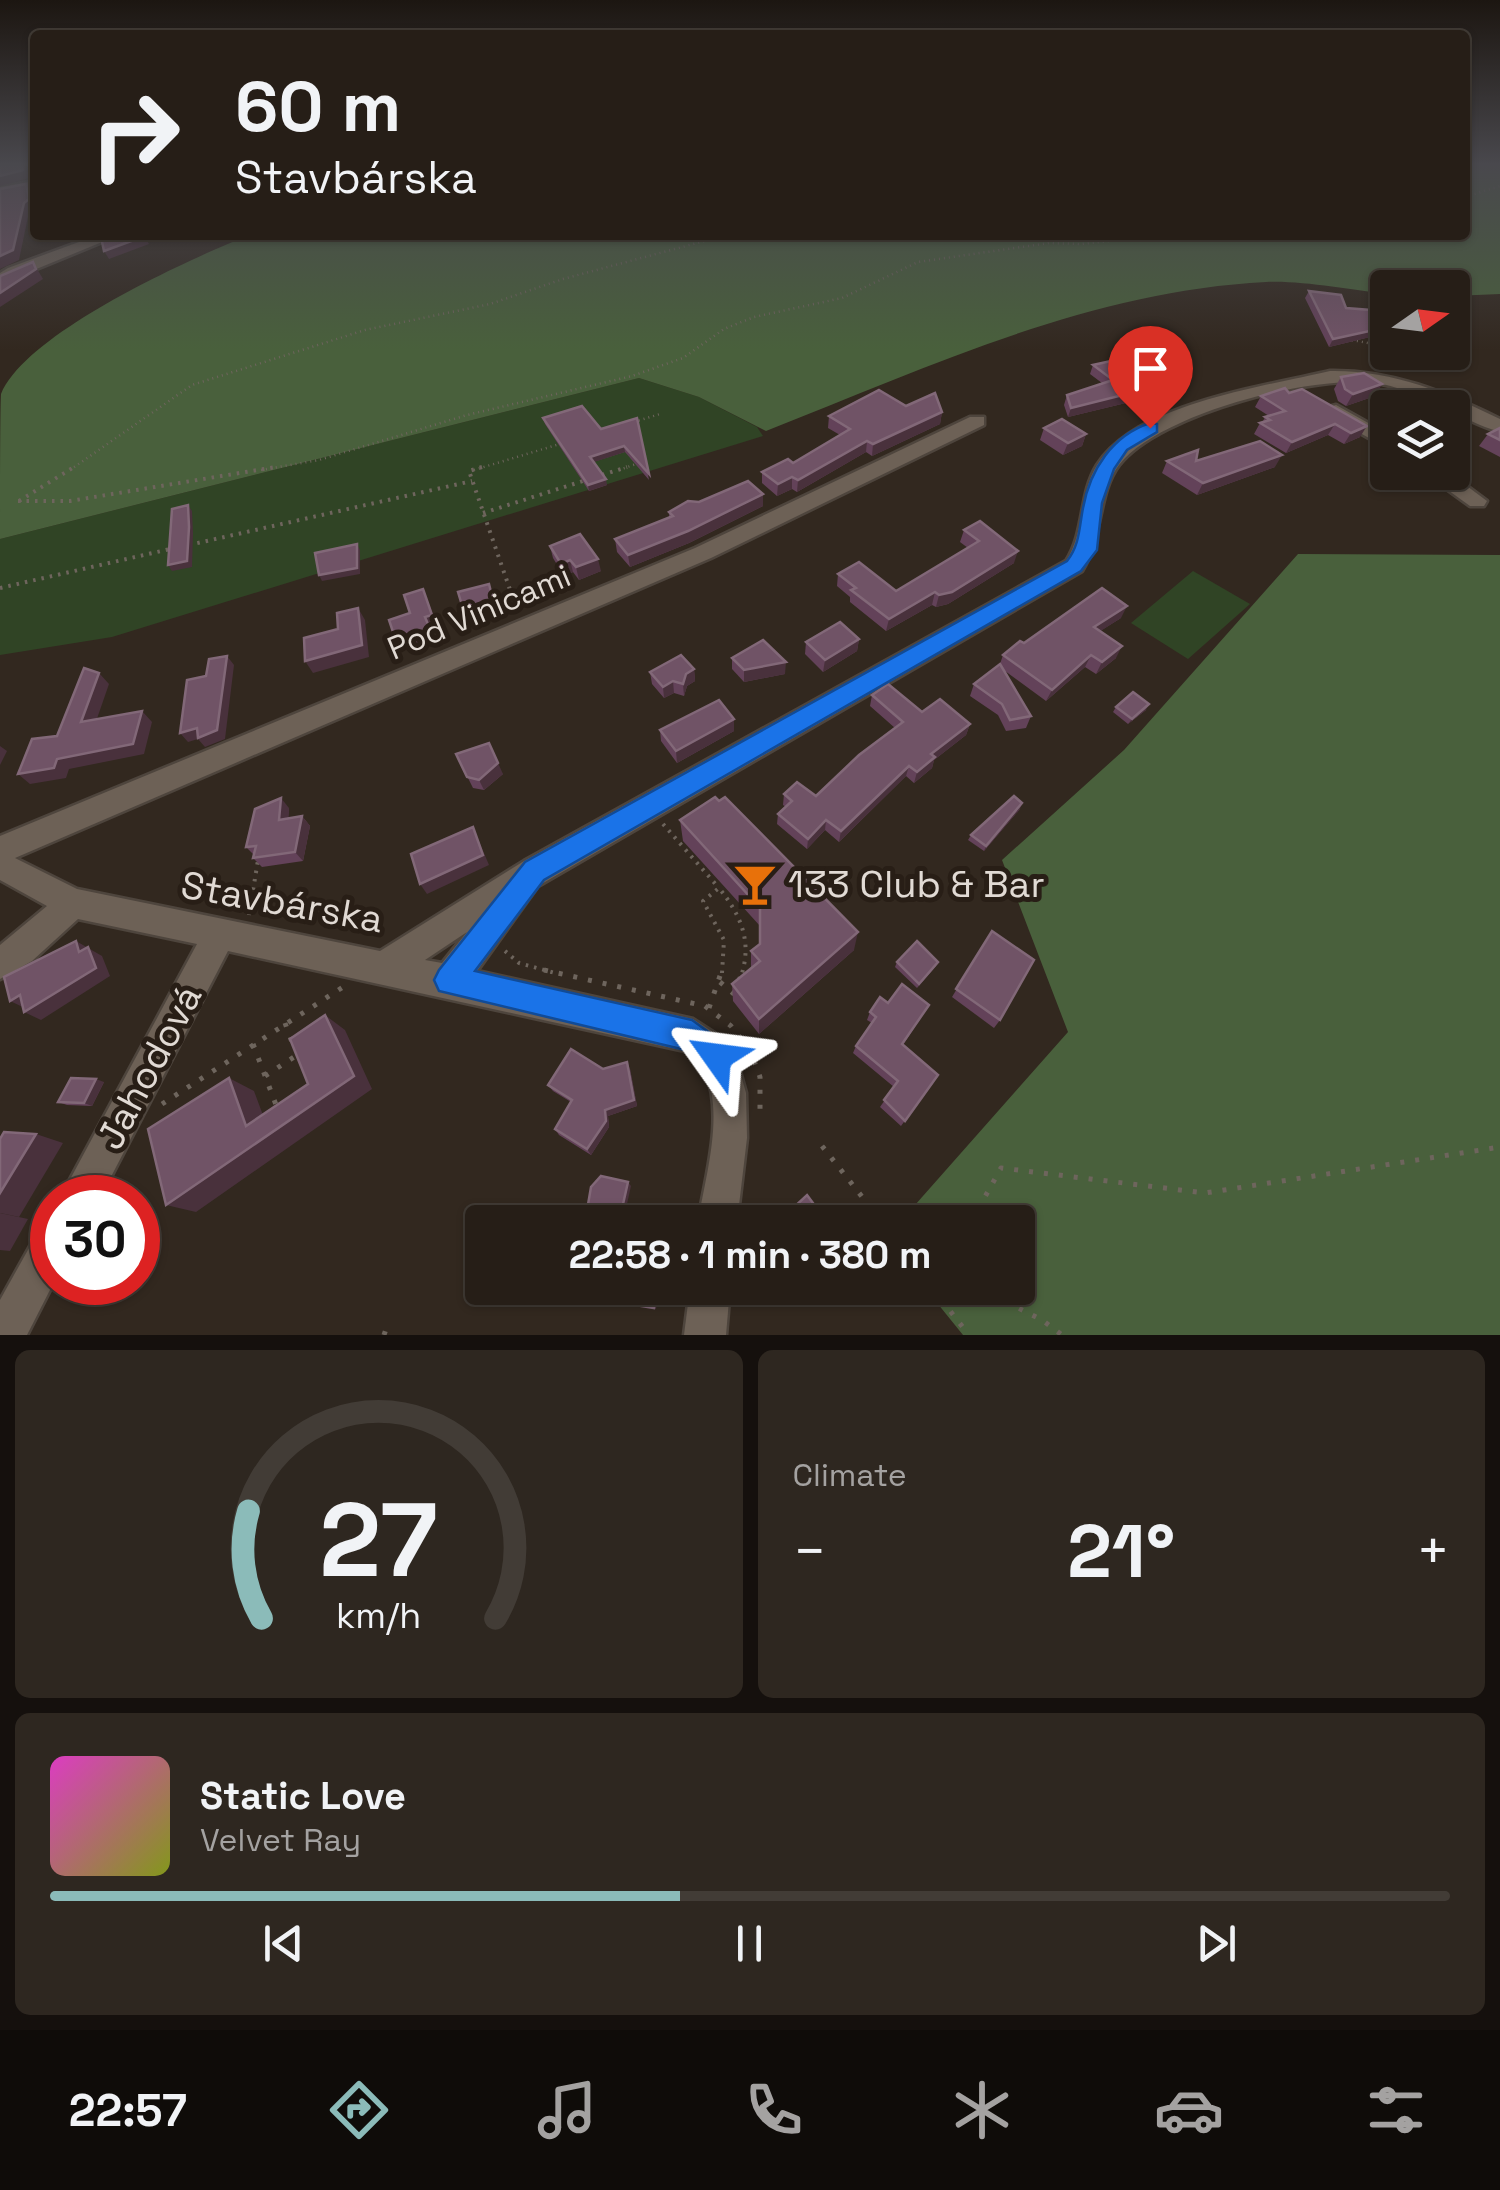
<!DOCTYPE html>
<meta charset="utf-8">
<style>
:root{--surface:#261e17;--page:#2e2720;--text:#f1f3f6;--muted:#a4a2a1;--line:#423c36;--accent:#8bbbb9}
body{margin:0;font-family:"Space Grotesk",sans-serif;background:var(--page);color:var(--text);height:100vh;display:flex;flex-direction:column;font-size:38px;white-space:nowrap}
*{box-sizing:border-box;margin:0}
p{font-size:32px;color:var(--muted)}
.icon{flex:none;width:55px;height:55px;fill:none;stroke:currentColor;stroke-width:2;stroke-linecap:round;stroke-linejoin:round}
.map{position:relative;height:1335px;overflow:hidden}
.sheet{display:flex;flex-direction:column;gap:15px;padding:15px;background:#15100d;flex:1}
.sheet>*{flex:none}
.top-card{position:absolute;left:30px;top:30px;width:1440px;height:210px;border-radius:10px;box-shadow:0 2px 8px #0004,0 0 0 2px var(--line);background:#261e17;color:var(--text);overflow:hidden}
.needle{width:65px;rotate:76deg}
.controls{position:absolute;left:1370px;top:270px;display:grid;gap:20px}
.controls a{display:grid;place-items:center;width:100px;height:100px;border-radius:10px;background:var(--surface);box-shadow:0 2px 8px #0004,0 0 0 2px var(--line);font-size:50px}
.speed{position:absolute;left:30px;top:1175px;display:flex;gap:20px;font-size:50px;font-weight:700;text-align:center}
.speed>*{display:grid;place-content:center;width:130px;height:130px;border-radius:50%;background:var(--surface);box-shadow:0 2px 8px #0004,0 0 0 2px var(--line);line-height:1}
.speed .limit{border:15px solid #d22;background:#fff;color:#111}
.pin{position:absolute;display:grid;place-items:center;width:85px;height:85px;color:#fff;margin:-102px -42px;border-radius:50% 50% 50% 0;rotate:-45deg;box-shadow:0 0 10px #0007}
.pin .icon{rotate:45deg}
.me{position:absolute;width:110px;margin:-55px;rotate:301deg;stroke-linejoin:round;filter:drop-shadow(0 0 8px #0008)}
.turn{display:flex;align-items:center;gap:35px;height:210px;padding:0 40px;font-size:45px}
.turn .icon{width:130px;height:130px;stroke-width:2.5}
.turn b{display:block;font-size:70px;line-height:85px}
.big{font-size:75px;font-weight:700;line-height:1.1}
.sheet .card{flex:1;display:flex;flex-direction:column;justify-content:center;gap:15px;min-width:0;padding:0 35px;border-radius:15px;background:var(--page)}
.sheet .dial{align-items:center;gap:0}
.dial svg{height:260px;overflow:visible;fill:none;stroke:var(--line);stroke-width:7;stroke-linecap:round;text-anchor:middle}
.dial text{fill:var(--text);stroke:none}
.song{display:flex;align-items:center;gap:30px}
.cover{width:120px;height:120px;border-radius:15px;background:linear-gradient(135deg,hsl(310 70% 55%),hsl(70 70% 35%))}
.played{height:10px;border-radius:5px;background:linear-gradient(90deg,var(--accent) 45%,var(--line) 45%)}
.keys{display:flex;justify-content:space-around;direction:ltr}
.heat{display:flex;justify-content:space-between;align-items:center;font-size:55px;direction:ltr}
.sheet .tiles{flex:1;display:grid;gap:15px;grid-template-columns:1fr 1fr}
.card:last-child{grid-column:span 2}
.trip{position:absolute;left:465px;top:1205px;width:570px;height:100px;border-radius:10px;background:var(--surface);box-shadow:0 2px 8px #0004,0 0 0 2px var(--line);font-weight:700;line-height:100px;text-align:center}
.dock{display:flex;height:160px;justify-content:space-around;align-items:center;background:#0f0c09;color:var(--muted)}
.dock .icon{width:70px;height:70px}
.dock .on{color:var(--accent)}
.dock b{font-size:45px;color:var(--text)}
.map>svg:first-child{display:block}
</style>
<div class="map">
<svg width="1500" height="1335" viewBox="0 0 1500 1335">
<rect width="100%" height="100%" fill="#32281f"/>
<g fill="#304425">
<path d="M639,378L699,397L757,427L763,436L112,637L0,655V539Z"/>
<path d="M1193,571L1250,604L1188,659L1131,623Z"/>
</g>
<g fill="#49603c">
<path d="M1465,163H1500V294L1453,296L1452,288H1388L1387,294C1353,290 1299,280 1266,282C1090,291 928,367 766,431L699,397L639,378L0,539C0,516 0,408 1,394C27,332 188,260 249,235H1465Z"/>
<path d="M1298,554L1500,555V1335H963L925,1288H1018V1222H900L1068,1032L1002,860L1124,750Z"/>
</g>
<g fill="none" stroke-linecap="round" stroke-linejoin="round">
<g stroke="#4e453d" stroke-width="5">
<g id="minor">
<path d="M35,181V189L0,195V187Z"/>
<path d="M98,235H119L0,284V273L8,268Z"/>
<path d="M1330,371C1392,370 1445,392 1500,419V432C1459,420 1428,394 1382,384C1319,372 1159,413 1119,465C1098,492 1103,537 1082,571L538,886L477,971L693,1019L724,1039L737,1061L746,1093L747,1138L737,1222H698C705,1178 724,1117 706,1073C703,1064 693,1058 685,1051L228,951L100,1198H60L197,944L78,919L32,961L0,979V945L47,906L0,880V836L695,548L970,417H984V425L711,558L15,858L77,889L380,951L524,861L1066,561C1085,532 1079,494 1097,465C1137,403 1263,387 1330,371ZM467,932L442,963L425,960Z"/>
<path d="M1336,405L1388,434V449L1329,415V407Z"/>
<path d="M1423,472H1448L1487,501L1484,506H1470Z"/>
<path d="M52,1226L54,1282L27,1335H0V1300L38,1232Z"/>
<path d="M690,1288H730L726,1335H684Z"/>
</g>
</g>
<g stroke="#6e655d" stroke-width="2.5" stroke-dasharray="1 4" stroke-linecap="butt">
<path d="M1465,197L1500,186"/>
<path d="M1352,340L1373,344L1388,356L1377,361"/>
<path d="M634,422L660,414"/>
<path d="M70,470L192,385L365,330L490,304L563,279L727,235"/>
<path d="M261,470L319,460L467,415L632,376L683,358L724,329L754,317L842,298L918,262L1049,243L1081,244L1170,235"/>
<path d="M474,470L563,443"/>
<path d="M619,470L636,464"/>
</g>
<g stroke="#6e655d" stroke-width="4" stroke-dasharray="2.5 6" stroke-linecap="butt">
<path d="M482,467L469,471L517,610"/>
<path d="M602,475L627,467"/>
<path d="M18,501H70L276,467"/>
<path d="M19,501L74,467"/>
<path d="M483,513L583,481"/>
<path d="M189,545L472,481"/>
<path d="M0,588L170,549"/>
<path d="M663,824L719,888"/>
<path d="M249,915L258,860"/>
<path d="M505,951L519,963L555,973"/>
<path d="M722,973L724,940L703,901L719,888C740,914 752,940 742,973"/>
</g>
<g stroke="#6e655d" stroke-width="5" stroke-dasharray="4 11" stroke-linecap="butt">
<path d="M544,970L705,1006L731,1026L750,1050L760,1077V1109"/>
<path d="M739,981L743,970"/>
<path d="M720,982L734,994"/>
<path d="M709,1008L722,970"/>
<path d="M285,1023L292,1042"/>
<path d="M253,1044L278,1110"/>
<path d="M265,1076L297,1055"/>
<path d="M162,1104L343,987"/>
<path d="M822,1146L882,1222"/>
<path d="M971,1222L1001,1168L1205,1193L1500,1147"/>
<path d="M932,1288L969,1335"/>
<path d="M979,1288L1042,1320L1062,1335"/>
<path d="M384,1335L386,1329"/>
</g>
<use href="#minor" fill="#6d6156" fill-rule="evenodd"/>
</g>
<g fill="#634259">
<path d="M1309,291L1346,308L1388,317V352H1405L1408,359L1403,367L1370,337L1329,347L1305,298Z"/>
<path d="M1093,365L1167,384L1163,394L1068,417L1064,405L1067,395L1102,383L1090,374Z"/>
<path d="M1341,377L1382,384L1375,396L1346,406L1338,401L1334,389Z"/>
<path d="M1289,393L1360,437L1344,444L1328,435L1286,453L1254,434L1260,423H1262L1265,417L1269,416L1255,407L1261,396Z"/>
<path d="M906,406L942,412L940,424L872,456L866,452L797,492L792,489L777,496L762,483V472L793,463L840,435L828,428L829,416Z"/>
<path d="M543,418L601,429L637,418L649,480L625,452L593,462L607,485L589,491L545,424Z"/>
<path d="M1044,428L1086,434L1082,446L1063,455L1040,440Z"/>
<path d="M1500,428V457L1479,446L1488,434Z"/>
<path d="M1167,461H1196L1275,467L1197,495L1162,473Z"/>
<path d="M763,494V506L689,543L630,567L617,552L615,539L669,518V512L699,502Z"/>
<path d="M964,530L1014,563L948,604L936,607L932,605L886,631L850,602V597L837,586L838,574L896,591L968,548L960,542Z"/>
<path d="M550,546L601,571L579,580L573,572L564,576L553,558Z"/>
<path d="M1121,618L1100,631L1116,658L1096,674L1085,667L1046,701L1005,671L1031,716L1026,728L1006,731L998,715L970,696L974,684L1000,664L1003,655L1024,643Z"/>
<path d="M859,639L857,651L823,672L805,654L806,642Z"/>
<path d="M732,658L785,674L744,682L732,669Z"/>
<path d="M694,669L695,681L687,686L684,696L674,693L664,698L652,684L650,672Z"/>
<path d="M872,695L922,712L970,724L966,735L934,760L932,768L914,783L906,776L839,842L825,830L807,849L777,824L778,814L786,807L783,805L784,794L816,796L895,728L870,706Z"/>
<path d="M1116,707L1146,710L1128,724L1113,712Z"/>
<path d="M660,730L734,731L677,763L661,741Z"/>
<path d="M456,754L503,774L484,790L473,788Z"/>
<path d="M289,808L288,818L302,816L310,826L303,861L262,867L253,858L254,855L246,847Z"/>
<path d="M1020,809L984,851L968,840L971,835Z"/>
<path d="M680,820L854,950L759,1034L733,1001L732,984L751,969V951L760,945V926L683,841Z"/>
<path d="M992,931L1000,1020L994,1028L952,997Z"/>
<path d="M897,962L936,966L917,988L895,967Z"/>
<path d="M888,1003L929,1005L903,1045L938,1075L901,1126L880,1107L894,1087L853,1053L856,1046L872,1023L867,1020L870,1012Z"/>
<path d="M603,1069H630L637,1106L608,1116L609,1127L591,1155L559,1135L555,1129L571,1102L553,1091L548,1085Z"/>
<path d="M104,1082L92,1106L67,1105L58,1102Z"/>
</g>
<g fill="#49313c">
<path d="M22,163H25L29,178L0,186V176Z"/>
<path d="M26,184L32,193L35,208L29,212L19,260L0,269V256Z"/>
<path d="M135,235H151L145,237L149,244L109,259L104,251Z"/>
<path d="M33,262L43,279L0,307V293Z"/>
<path d="M1374,330L1370,337L1329,347L1333,339Z"/>
<path d="M1167,384L1163,394L1068,417L1071,408Z"/>
<path d="M1382,384L1375,396L1346,406L1353,394Z"/>
<path d="M942,412L940,424L872,456L873,444Z"/>
<path d="M1335,424L1328,435L1286,453L1292,442Z"/>
<path d="M1367,426L1360,437L1344,444L1351,433Z"/>
<path d="M1086,434L1082,446L1063,455L1068,443Z"/>
<path d="M867,441L866,452L797,492L798,480Z"/>
<path d="M624,446L625,452L591,463L590,457Z"/>
<path d="M1282,455L1275,467L1197,495L1203,483Z"/>
<path d="M792,477V489L777,496L778,484Z"/>
<path d="M606,479L607,485L589,491L588,485Z"/>
<path d="M763,494V506L689,543L630,567L628,555Z"/>
<path d="M188,505L192,511L193,533L192,567L172,571L168,565Z"/>
<path d="M357,544L360,550V574L322,581L319,575Z"/>
<path d="M1018,551L1014,563L948,604L936,607L939,595Z"/>
<path d="M598,559L601,571L579,580L576,567Z"/>
<path d="M570,560L573,572L564,576L561,564Z"/>
<path d="M489,584L498,616L469,624L464,612Z"/>
<path d="M423,589L437,625L430,627L435,640L401,651L396,641L425,617Z"/>
<path d="M935,592L932,605L886,631L889,619Z"/>
<path d="M1127,606L1121,618L1088,639L1094,627Z"/>
<path d="M358,608L365,620L369,657L313,673L305,661Z"/>
<path d="M859,639L857,651L823,672L825,660Z"/>
<path d="M1122,646L1116,658L1096,674L1102,662Z"/>
<path d="M1091,655L1085,667L1046,701L1052,690Z"/>
<path d="M227,656L234,665L225,739L205,747L198,739L188,742L180,733Z"/>
<path d="M786,662L785,674L744,682V670Z"/>
<path d="M694,669L695,681L687,686L684,696L683,684L686,674Z"/>
<path d="M99,673L109,684L92,733L81,722Z"/>
<path d="M673,681L674,693L664,698L663,687Z"/>
<path d="M1149,704L1146,710L1128,724L1132,719Z"/>
<path d="M142,711L152,722L144,754L69,769L66,778L30,784L18,774L57,759Z"/>
<path d="M734,719V731L677,763L676,751Z"/>
<path d="M970,724L966,735L934,760L932,768L914,783L917,772L931,754Z"/>
<path d="M0,746L7,751L0,765Z"/>
<path d="M498,763L503,774L484,790L479,780Z"/>
<path d="M909,766L906,776L839,842L841,831Z"/>
<path d="M281,798L289,808L288,829L279,820Z"/>
<path d="M1022,803L1020,809L984,851L986,846Z"/>
<path d="M302,816L310,826L303,861L295,852Z"/>
<path d="M826,820L825,830L807,849L808,839Z"/>
<path d="M473,827L489,865L427,894L420,884Z"/>
<path d="M858,932L854,950L759,1034V1019Z"/>
<path d="M76,941L102,956L110,976L41,1020L24,1012L79,952Z"/>
<path d="M20,995L27,1009L10,1001Z"/>
<path d="M325,1015L345,1030L372,1089L196,1212L166,1205L246,1126L229,1078L254,1091L270,1134L354,1076Z"/>
<path d="M627,1062L630,1069L637,1106L608,1116L609,1127L591,1155L587,1149Z"/>
<path d="M96,1079L104,1082L92,1106L84,1103Z"/>
<path d="M36,1134L63,1143L19,1217L0,1213V1193Z"/>
<path d="M628,1182L631,1186L623,1222H619Z"/>
<path d="M0,1213L28,1219L10,1251L0,1250Z"/>
<path d="M657,1288H660L656,1309L654,1308Z"/>
</g>
<g fill="#705366" stroke="#826878" stroke-width="2.5">
<path d="M0,163H22L23,170L0,176Z"/>
<path d="M26,184L29,199L24,203L13,250L0,256V189Z"/>
<path d="M104,235H142L145,236L104,251L101,237Z"/>
<path d="M33,262L36,269L0,293V276Z"/>
<path d="M1309,291L1341,295L1346,308L1384,311L1388,317V341L1374,330L1333,339Z"/>
<path d="M1129,357L1167,384L1071,408L1067,395L1113,380L1093,365Z"/>
<path d="M1364,373L1382,384L1353,394L1345,389L1341,377Z"/>
<path d="M1285,388L1289,393L1302,389L1367,426L1351,433L1335,424L1292,442L1260,423L1270,420L1265,417L1285,411L1261,396Z"/>
<path d="M879,390L906,406L935,393L942,412L873,444L867,441L798,480L792,477L778,484L762,472L788,459L793,463L850,429L829,416Z"/>
<path d="M582,406L601,429L637,418L649,474L624,446L590,457L606,479L588,485L543,418Z"/>
<path d="M1062,419L1086,434L1068,443L1044,428Z"/>
<path d="M1500,428V440L1488,434Z"/>
<path d="M1260,441L1282,455L1203,483L1167,461L1198,450L1196,461Z"/>
<path d="M748,481L763,494L688,531L628,555L615,539L673,516L669,512L688,501L699,502Z"/>
<path d="M188,505L189,527L187,561L168,565L172,509Z"/>
<path d="M980,521L1018,551L952,592L939,595L935,592L889,619L851,590L856,588L838,574L859,562L896,591L979,541L964,530Z"/>
<path d="M580,534L598,559L576,567L570,560L561,564L550,546Z"/>
<path d="M357,544V568L319,575L315,553Z"/>
<path d="M489,584L494,604L464,612L458,592Z"/>
<path d="M1102,588L1127,606L1094,627L1122,646L1102,662L1091,655L1052,690L1003,655L1020,641L1024,643Z"/>
<path d="M423,589L432,615L425,617L430,629L396,641L389,620L410,613L404,595Z"/>
<path d="M358,608L362,645L305,661L304,638L338,629L337,613Z"/>
<path d="M840,622L859,639L825,660L806,642Z"/>
<path d="M763,640L786,662L744,670L732,658Z"/>
<path d="M681,655L694,669L686,674L683,684L673,681L663,687L650,672Z"/>
<path d="M227,656L217,730L198,738L197,728L180,733L187,680L206,676L209,659Z"/>
<path d="M1000,664L1031,716L1010,720L1002,704L974,684Z"/>
<path d="M84,668L99,673L81,722L142,711L133,744L57,759L54,768L18,774L32,739L57,736Z"/>
<path d="M888,684L922,712L940,699L970,724L931,754L935,757L917,772L909,766L841,831L826,820L808,839L778,814L792,801L784,794L797,782L816,796L859,755L903,722L872,695Z"/>
<path d="M1133,692L1149,704L1132,719L1116,707Z"/>
<path d="M719,700L734,719L676,751L660,730Z"/>
<path d="M489,743L498,763L479,780L467,777L456,754Z"/>
<path d="M1014,796L1022,803L986,846L971,835Z"/>
<path d="M715,797L719,801L725,797L858,932L759,1019L732,984L760,961L751,951L760,944V908L680,820Z"/>
<path d="M281,798L279,820L302,816L295,852L253,858L256,846L246,847L255,809Z"/>
<path d="M473,827L483,855L420,884L411,854Z"/>
<path d="M992,931L1034,960L1000,1020L956,989Z"/>
<path d="M76,941L79,952L88,947L96,968L24,1012L20,995L10,1001L4,977Z"/>
<path d="M917,941L938,962L919,984L897,962Z"/>
<path d="M902,984L929,1005L902,1044L938,1075L905,1121L884,1100L898,1081L856,1046L876,1017L870,1012L880,997L888,1003Z"/>
<path d="M325,1015L354,1076L166,1205L148,1129L229,1078L246,1126L308,1084L290,1039Z"/>
<path d="M571,1049L603,1069L627,1062L634,1100L605,1110L606,1121L587,1149L555,1129L572,1100L548,1085Z"/>
<path d="M71,1078L96,1079L84,1103L58,1102Z"/>
<path d="M4,1132L36,1134L0,1193V1139Z"/>
<path d="M601,1176L628,1182L619,1222H585L591,1187Z"/>
<path d="M807,1195L827,1222H778Z"/>
<path d="M594,1288H657L654,1308L592,1298Z"/>
</g>
<linearGradient id="sky" x2="0" y2="1"><stop stop-color="#1c1611"/><stop offset="0.47" stop-color="#49484d"/><stop offset="1" stop-color="#49484d" stop-opacity="0"/></linearGradient>
<rect width="1500" height="350" fill="url(#sky)"/>
<path fill="#1a73e8" stroke="#114b97" stroke-width="2.5" d="M1150,423L1157,424V432L1127,450L1114,469L1102,503L1097,550L1081,571L544,880L475,971L692,1020L728,1046L733,1057L728,1068L717,1073L685,1050L439,991L434,980L439,970L525,862L1067,561C1080,544 1079,528 1083,508C1090,469 1113,435 1150,423Z"/>
<defs>
<g id="bar-bare" transform="scale(3.45)"><path d="M-6-5H6L.8 .8V4.5H3.5V6h-7V4.5H-.8V.8Z" fill="#e8710a" stroke="#281e16" stroke-width="2.5" paint-order="stroke"/></g>
</defs>
<g fill-rule="evenodd">
<use href="#bar-bare" x="755" y="884"/>
</g>
<g text-anchor="middle" stroke-width="10" stroke-linejoin="round" paint-order="stroke">
<g font-size="32" fill="#e1dad4" stroke="#281e16">
<text transform="translate(479 612) rotate(-23)" y="11">Pod Vinicami</text>
</g>
<g font-size="38" fill="#e1dad4" stroke="#281e16" text-anchor="start">
<text x="788" y="897">133 Club &amp; Bar</text>
</g>
<g font-size="38" fill="#e1dad4" stroke="#281e16">
<text transform="translate(282 902) rotate(10)" y="13">Stavbárska</text>
<text transform="translate(149 1067) rotate(-62)" y="13">Jahodová</text>
</g>
</g>
</svg>
<div class="controls">
<a><svg class="needle" viewBox="-14 -14 28 28"><path d="M0-13l5 13h-10z" fill="#e53935"/><path d="M0 13l5-13h-10z" fill="#a4a2a1"/></svg></a>
<a><svg class="icon" aria-label="layers" viewBox="0 0 24 24"><path d="M12 4l9 5-9 5-9-5zM3 14l9 5 9-5"/></svg></a>
</div>
<div class="speed"><div class="limit">30</div></div>
<div class="pin" style="left:1150px;top:428px;background:#d93025"><svg class="icon" aria-label="arrive" viewBox="0 0 24 24"><path d="M6 21V4h12l-3 4 3 4H6"/></svg></div>
<svg class="me" style="left:717px;top:1057px" viewBox="-20 -20 40 40"><path d="M0-17L14 15 0 8-14 15z" fill="#1a73e8" stroke="#fff" stroke-width="4"/></svg>
<div class="trip">22:58 · 1 min · 380 m</div>
<div class="top-card">
<div class="turn"><svg class="icon" aria-label="right" viewBox="0 0 24 24"><path d="M7 20v-9h11M14 6l5 5-5 5"/></svg><div><b>60 m</b>Stavbárska</div></div>
</div>
</div>
<section class="sheet">
<div class="tiles">
<div class="card dial"><svg viewBox="0 0 100 80">
<path d="M14 69A42 42 0 1 1 86 69"/>
<path d="M14 69A42 42 0 0 1 10 36" stroke="#8bbbb9"/>
<text x="50" y="56" font-size="32" font-weight="700">27</text>
<text x="50" y="72" font-size="11">km/h</text>
</svg></div>
<div class="card"><p>Climate</p>
<div class="heat"><a>−</a><b class="big">21°</b><a>+</a></div>
</div>
<div class="card">
<div class="song"><i class="cover"></i><div><b>Static Love</b><p>Velvet Ray</p></div></div>
<div class="played"></div>
<div class="keys"><svg class="icon" aria-label="previous" viewBox="0 0 24 24"><path d="M18 5L8 12l10 7zM5 5v14"/></svg><svg class="icon" aria-label="pause" viewBox="0 0 24 24"><path d="M8 5v14M16 5v14"/></svg><svg class="icon" aria-label="next" viewBox="0 0 24 24"><path d="M6 5l10 7-10 7zM19 5v14"/></svg></div>
</div>
</div>
</section>
<nav class="dock">
<b>22:57</b>
<svg class="icon on" aria-label="directions" viewBox="0 0 24 24"><path d="M12 3l9 9-9 9-9-9zM9 14v-3h6M13 9l2 2-2 2"/></svg>
<svg class="icon" aria-label="music" viewBox="0 0 24 24"><path d="M9 18V5l10-2v13"/><circle cx="6" cy="18" r="3"/><circle cx="16" cy="16" r="3"/></svg>
<svg class="icon" aria-label="phone" viewBox="0 0 24 24"><path d="M5 4h4l2 5-3 2q2 4 5 5l2-3 5 2v4C11 20 4 13 5 4z"/></svg>
<svg class="icon" aria-label="climate" viewBox="0 0 24 24"><path d="M12 3v18M4 7l16 10M4 17L20 7"/></svg>
<svg class="icon" aria-label="car" viewBox="0 0 24 24"><path d="M5 17H2v-5l4-1 3-4h7l3 4 3 1v5h-3M9 17h6M6 11h13"/><circle cx="7" cy="17" r="2"/><circle cx="17" cy="17" r="2"/></svg>
<svg class="icon" aria-label="filters" viewBox="0 0 24 24"><path d="M4 7h16M4 17h16"/><circle cx="9" cy="7" r="2"/><circle cx="15" cy="17" r="2"/></svg>
</nav>
